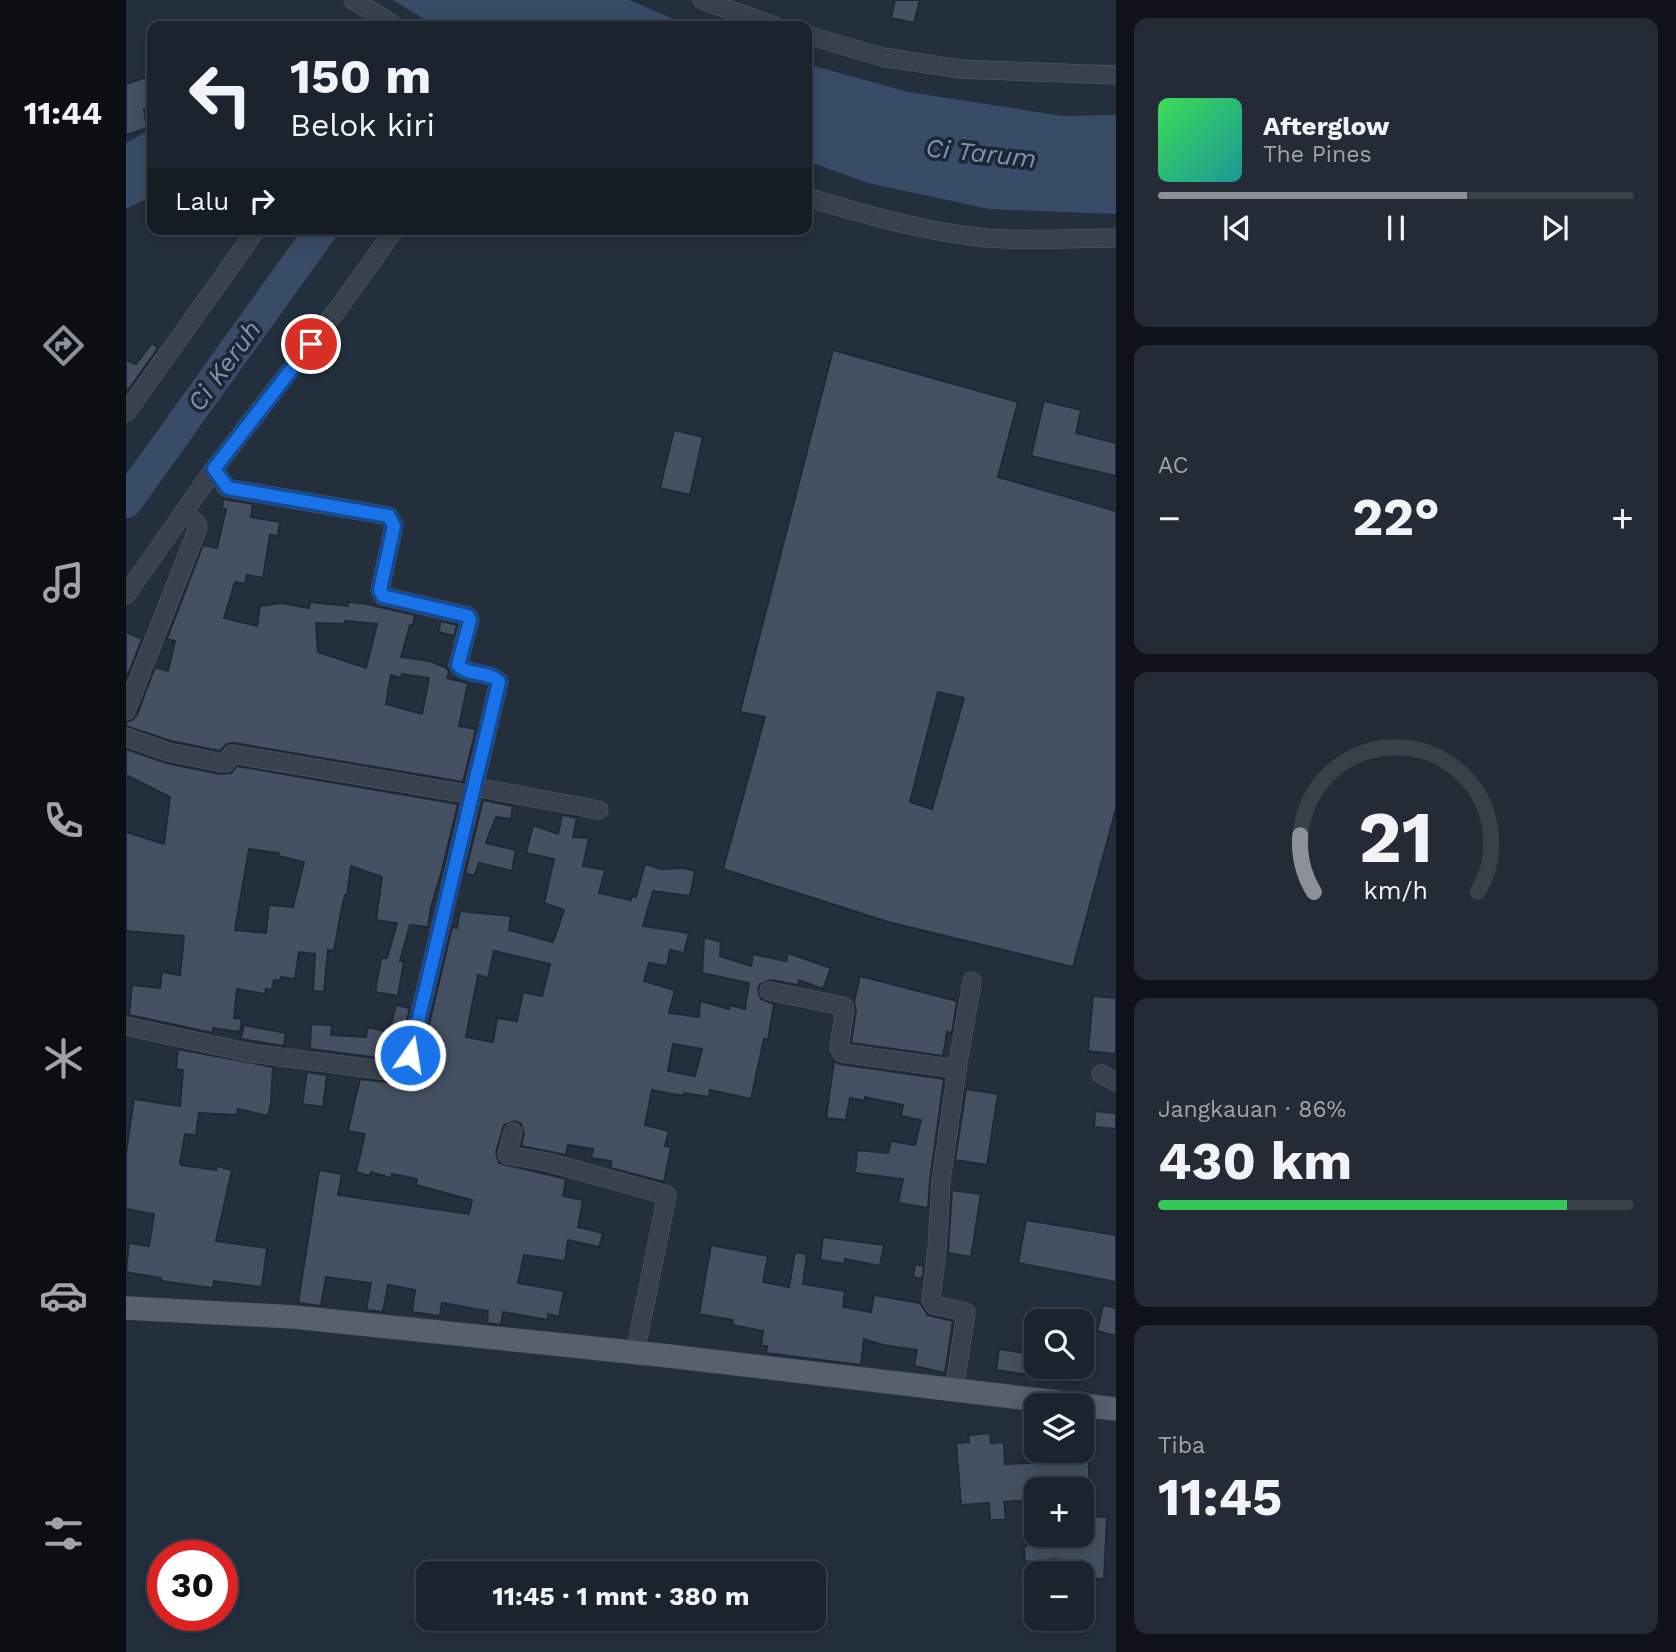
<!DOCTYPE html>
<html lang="id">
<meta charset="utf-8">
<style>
:root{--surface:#1b232e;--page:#242b36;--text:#f1f3f6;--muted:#a0a4aa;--line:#39404a;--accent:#8c9099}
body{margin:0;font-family:"Work Sans",sans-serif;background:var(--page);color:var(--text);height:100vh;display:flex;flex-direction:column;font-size:26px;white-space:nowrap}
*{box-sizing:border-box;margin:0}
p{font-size:23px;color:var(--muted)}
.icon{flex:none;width:38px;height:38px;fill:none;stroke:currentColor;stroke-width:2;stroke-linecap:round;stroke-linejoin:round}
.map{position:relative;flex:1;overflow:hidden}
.details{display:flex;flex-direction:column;gap:18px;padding:18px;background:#0f1319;width:560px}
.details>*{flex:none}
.top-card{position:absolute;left:21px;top:21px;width:665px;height:214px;border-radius:14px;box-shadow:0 4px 18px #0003,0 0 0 2px var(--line);background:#1b232e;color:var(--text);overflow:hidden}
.buttons{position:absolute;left:898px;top:1309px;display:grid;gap:14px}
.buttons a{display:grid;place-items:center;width:70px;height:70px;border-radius:14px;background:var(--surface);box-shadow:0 4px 18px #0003,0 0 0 2px var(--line);font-size:35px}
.speed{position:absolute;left:21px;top:1540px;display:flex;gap:14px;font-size:35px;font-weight:700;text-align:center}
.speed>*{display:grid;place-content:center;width:91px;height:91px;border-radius:50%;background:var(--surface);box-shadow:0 4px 18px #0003,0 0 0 2px var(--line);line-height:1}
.speed .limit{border:10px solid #d22;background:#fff;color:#111}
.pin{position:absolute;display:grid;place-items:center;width:60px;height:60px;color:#fff;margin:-30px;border:4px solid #fff;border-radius:50%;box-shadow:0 2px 7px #0007}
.me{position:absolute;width:77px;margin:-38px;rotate:13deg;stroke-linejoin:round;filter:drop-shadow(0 0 5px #0008)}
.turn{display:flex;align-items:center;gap:24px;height:147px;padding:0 28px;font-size:32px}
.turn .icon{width:91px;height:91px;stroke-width:2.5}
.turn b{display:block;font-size:49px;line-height:60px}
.then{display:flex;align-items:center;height:66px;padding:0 28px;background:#0003;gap:14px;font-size:26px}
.big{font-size:52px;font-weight:700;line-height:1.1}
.details .card{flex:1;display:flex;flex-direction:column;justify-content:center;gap:10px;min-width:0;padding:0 24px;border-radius:14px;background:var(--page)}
.details .dial{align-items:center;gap:0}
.dial svg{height:182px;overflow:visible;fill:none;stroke:var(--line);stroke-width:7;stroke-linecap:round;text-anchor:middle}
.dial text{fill:var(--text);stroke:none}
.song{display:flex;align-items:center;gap:21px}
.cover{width:84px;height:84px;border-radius:10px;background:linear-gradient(135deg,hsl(130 70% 55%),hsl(180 70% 35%))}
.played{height:7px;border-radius:4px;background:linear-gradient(90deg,var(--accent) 65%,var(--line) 65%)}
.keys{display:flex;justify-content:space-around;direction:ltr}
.heat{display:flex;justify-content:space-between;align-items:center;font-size:38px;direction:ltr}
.charge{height:10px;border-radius:5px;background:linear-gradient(90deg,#34c759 86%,var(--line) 0)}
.trip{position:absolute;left:290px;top:1561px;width:410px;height:70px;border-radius:14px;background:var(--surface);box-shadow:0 4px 18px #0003,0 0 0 2px var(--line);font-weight:700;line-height:70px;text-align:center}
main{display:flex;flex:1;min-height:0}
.tab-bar{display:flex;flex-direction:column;width:126px;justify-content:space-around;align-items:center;background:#0b0e12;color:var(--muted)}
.tab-bar .icon{width:49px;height:49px}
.tab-bar .on{color:var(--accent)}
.tab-bar b{font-size:32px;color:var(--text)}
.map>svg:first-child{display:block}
</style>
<main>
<nav class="tab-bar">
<b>11:44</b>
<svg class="icon on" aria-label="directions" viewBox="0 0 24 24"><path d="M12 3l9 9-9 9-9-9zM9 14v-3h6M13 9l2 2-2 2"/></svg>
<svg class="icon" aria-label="music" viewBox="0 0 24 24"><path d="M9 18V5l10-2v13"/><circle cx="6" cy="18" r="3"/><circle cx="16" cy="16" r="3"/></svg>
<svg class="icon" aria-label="phone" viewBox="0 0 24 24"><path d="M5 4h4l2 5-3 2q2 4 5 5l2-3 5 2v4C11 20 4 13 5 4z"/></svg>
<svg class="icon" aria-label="climate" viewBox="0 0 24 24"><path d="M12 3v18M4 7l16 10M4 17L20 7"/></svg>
<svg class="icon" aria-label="car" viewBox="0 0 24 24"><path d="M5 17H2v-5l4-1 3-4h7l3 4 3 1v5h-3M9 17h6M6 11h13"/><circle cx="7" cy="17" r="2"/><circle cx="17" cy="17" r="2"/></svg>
<svg class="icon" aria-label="filters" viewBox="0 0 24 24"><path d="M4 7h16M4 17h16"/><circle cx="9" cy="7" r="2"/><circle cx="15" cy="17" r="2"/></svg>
</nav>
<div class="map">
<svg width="990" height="1652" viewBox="0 0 990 1652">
<rect width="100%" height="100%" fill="#242f3e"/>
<g fill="#394c67">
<path d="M267,0H503L564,26H310Z"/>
<path d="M681,64L782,92L937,116L990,115V214L863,209L742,183L681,161Z"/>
<path d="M26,129V196L0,209V143Z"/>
</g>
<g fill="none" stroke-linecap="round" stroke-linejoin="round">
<path stroke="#394c67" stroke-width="32" d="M0,502L196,229"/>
</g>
<g fill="#455162" stroke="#1f2835" stroke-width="2" fill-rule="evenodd">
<path d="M769,0H794L788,23L765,18Z"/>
<path d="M26,75V107L18,109L21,128L0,135V84Z"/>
<path d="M26,343L32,348L0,393V360L10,364Z"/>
<path d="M707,350L892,402L872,477L990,511V809L947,967L762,922L597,869L639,717L614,712ZM812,692L838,698L806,809L784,802Z"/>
<path d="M918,401L955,410L950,433L990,443V476L905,456Z"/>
<path d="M548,430L577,437L564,495L534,488Z"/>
<path d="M97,499L127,504L125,517L154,522L152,536L144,535L137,578L121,575L119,584L109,582L98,618L131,626L134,606L155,603L183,608L184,602L222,606V602L236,603L289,615L287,625H284L275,657L304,661L321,668L323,672L321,678L342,683L333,726L350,729L337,782L108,743L101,744L94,751L45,741L0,726V722L6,720L11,715L29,667L42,671L49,641L41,639L44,631L77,545L91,548L100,509H96ZM219,621L251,624L240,668L192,652L190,623L218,624ZM276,674L303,678L296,714L260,704L265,675L275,678Z"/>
<path d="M315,621L331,625L328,636L312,632Z"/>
<path d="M0,632L16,639L0,680Z"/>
<path d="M0,749L40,763L94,774L105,773L111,766L332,804L315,874L305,907L302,927L284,925L274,961H278L272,996L249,992L255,958H261L271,923L250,920L256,877L225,866L221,895H219L215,912L208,951L202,950L198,992L187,991L189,954L173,952L169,979L155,977L154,981L148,980L146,990L140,989L139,994L111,989L108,1018L116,1019L114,1032L87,1028V1033L3,1015L6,985L34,988L36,972L54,975L58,936L0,931V832L38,844L44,797L0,775ZM123,849L153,853L152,856L178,862L167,907L143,905L140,933L109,930Z"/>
<path d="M357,800L387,806L385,819L370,817L360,843L390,850L386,871L353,863L348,876L339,873Z"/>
<path d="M436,815L451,818L447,837L463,838L457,866L479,870L473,893L505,900L506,896L510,897L519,864L535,869L557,868L569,871L564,896L527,891L517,926L563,933L558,953L544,950L541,966L523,963L518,981L549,990L543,1013L573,1017L574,1001L603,1009L604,1005L619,1009L623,983L576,973L578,937L595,942L594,956L625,966L627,954L660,961L662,953L705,968L697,989L673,980L672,985L645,980L634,984L632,989L635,999L648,1004L642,1040L638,1039L625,1099L584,1090L583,1097L558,1093L557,1096L526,1090L519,1125L543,1131L539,1146L545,1147L538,1182L485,1168V1161L465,1158L467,1149L442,1145L440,1155L395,1146L398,1134L395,1124L389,1121L378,1125L370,1152L373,1163L440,1179L437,1196L457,1200L452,1227L477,1233L473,1247L442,1240L439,1261L398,1255L392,1283L438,1291L433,1317L422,1314V1320L377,1312L375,1325L361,1323L362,1311L316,1303L314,1316L286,1312L289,1290L262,1285L257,1312L240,1310L245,1283L200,1277L195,1306L172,1303L193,1170L216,1174L212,1195L343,1214L346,1200L290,1185L291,1179L266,1174L265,1178L245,1172L244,1176L230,1172L239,1134L222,1131L227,1108L234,1079L269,1083L285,1077L290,1071L295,1058L326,927L331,928L334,911L385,916L383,930L427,942L438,910L418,903L428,859L400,853L407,825L432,834ZM368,951L424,964L416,996L397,992L391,1021L371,1018L367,1042L340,1037L352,975L362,978ZM547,1044L576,1049L569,1076L542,1071Z"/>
<path d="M734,976L831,1001L826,1033L821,1032L817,1056L725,1043L730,1010L728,1002Z"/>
<path d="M967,996L990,998V1054L962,1051Z"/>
<path d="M270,1005L284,1008L273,1051L268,1060L184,1049L185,1024L206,1025L205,1035L240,1037L242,1027L263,1032Z"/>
<path d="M118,1025L160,1033L158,1046L115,1039Z"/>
<path d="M52,1049L147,1067L145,1103L142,1116L112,1109L111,1115L73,1113L70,1135L59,1134L54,1162L55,1165L90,1170L91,1166L106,1170L90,1241L141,1248L136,1287L88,1281L87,1288L35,1281V1278L0,1272L3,1243L23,1246L28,1214L0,1209V1153L8,1099L54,1106L57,1070L50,1069Z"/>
<path d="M708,1061L714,1064L818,1079L804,1180L802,1208L772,1203L777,1179L729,1173L731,1150L762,1153L765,1141L789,1145L795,1120L775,1116L777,1105L739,1097V1101L724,1098L720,1120L700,1118Z"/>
<path d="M181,1072L201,1075L197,1107L176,1104Z"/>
<path d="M840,1089L872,1094L861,1165L829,1160Z"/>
<path d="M969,1111L990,1113V1129L968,1127Z"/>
<path d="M826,1190L855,1194L845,1257L822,1253Z"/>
<path d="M900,1220L990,1235V1282L892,1263Z"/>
<path d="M697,1237L758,1245L754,1266L719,1259L718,1264L694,1260Z"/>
<path d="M585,1245L642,1256L637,1282L663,1287L669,1252L681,1254L677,1284L719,1291L717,1307L745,1312L748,1295L794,1303L802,1315L827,1321L819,1373L788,1366L791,1350L757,1345L738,1339L735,1365L640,1353L641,1346H635L637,1331L606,1325L607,1320L573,1314Z"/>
<path d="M789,1264L798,1266L796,1279L787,1277Z"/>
<path d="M977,1305L990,1308V1336L971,1331Z"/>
<path d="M873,1349L910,1355V1367H955L953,1383L870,1370Z"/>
<path d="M864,1433L865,1443L878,1442L879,1464L963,1461V1489H910V1500L878,1502L880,1520H864L863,1503L835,1505L830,1443L843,1442L842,1435Z"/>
<path d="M956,1516L981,1517L978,1579L956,1578V1573H929L930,1559L899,1562L898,1546L907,1545V1535H956Z"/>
</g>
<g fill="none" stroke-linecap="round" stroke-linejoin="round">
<g stroke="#565f6c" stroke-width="19">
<g id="minor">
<path d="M227,0L265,23L267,26"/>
<path d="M576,0L649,26"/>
<path d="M681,35L756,57L834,69L990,75"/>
<path d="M681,197C738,215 800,232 860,238C903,241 947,238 990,238"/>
<path d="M0,413L131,229"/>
<path d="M0,595L88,469L217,302L269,229"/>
<path d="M0,711L72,528L71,524L59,512"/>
<path d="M0,737L42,752L96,763H100L106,754L347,795"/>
<path d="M349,787L473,810"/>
<path d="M643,991L717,1006L719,1008L713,1047L716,1053L831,1069L846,981"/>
<path d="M0,1026L124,1053L270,1072L279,1067L284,1055L373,682C362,670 343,677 332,665L344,619L342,616L257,596L254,590L268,526L263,516L101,488L88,469"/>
<path d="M975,1074L990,1082"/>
<path d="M387,1132L381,1155L421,1162L541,1195L509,1353"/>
<path d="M828,1391L840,1312L808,1305L805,1300L811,1249L815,1181L831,1069"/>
</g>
</g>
<g stroke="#414a57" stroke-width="24">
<path id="major" d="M0,1308L168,1317L543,1356L990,1409"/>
</g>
<use href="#minor" stroke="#38414e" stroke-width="18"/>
<use href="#major" stroke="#56606e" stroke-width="23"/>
</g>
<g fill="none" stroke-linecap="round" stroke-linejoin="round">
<g stroke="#114b97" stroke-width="18">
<path id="route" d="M185,344L88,469L102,488L263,516L268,526L254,590L257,596L342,616L344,620L332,665C343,677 362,670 373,682L284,1055"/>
</g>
<use href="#route" stroke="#1a73e8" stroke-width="12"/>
</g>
<g text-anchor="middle" stroke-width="7" stroke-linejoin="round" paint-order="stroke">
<g font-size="26" font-style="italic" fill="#7c92b1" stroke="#1d2633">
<text transform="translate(855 153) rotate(6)" y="9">Ci Tarum</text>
<text transform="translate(98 366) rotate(-54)" y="9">Ci Keruh</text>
</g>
</g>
</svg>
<div class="buttons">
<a><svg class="icon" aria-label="search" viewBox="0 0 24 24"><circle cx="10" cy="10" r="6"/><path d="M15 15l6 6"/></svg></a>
<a><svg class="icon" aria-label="layers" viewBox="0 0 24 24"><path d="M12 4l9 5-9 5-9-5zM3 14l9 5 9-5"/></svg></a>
<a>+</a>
<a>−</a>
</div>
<div class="speed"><div class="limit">30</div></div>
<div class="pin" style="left:185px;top:344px;background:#d93025"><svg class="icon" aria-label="arrive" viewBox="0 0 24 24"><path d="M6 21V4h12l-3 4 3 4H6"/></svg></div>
<svg class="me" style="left:284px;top:1055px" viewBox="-20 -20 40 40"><circle r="17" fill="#1a73e8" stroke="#fff" stroke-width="3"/><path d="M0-11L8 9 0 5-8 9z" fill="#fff"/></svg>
<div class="trip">11:45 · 1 mnt · 380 m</div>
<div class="top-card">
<div class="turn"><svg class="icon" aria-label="left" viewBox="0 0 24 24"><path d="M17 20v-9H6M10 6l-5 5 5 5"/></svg><div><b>150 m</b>Belok kiri</div></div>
<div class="then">Lalu<svg class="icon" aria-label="right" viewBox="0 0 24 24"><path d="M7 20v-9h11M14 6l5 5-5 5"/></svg></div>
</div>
</div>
<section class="details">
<div class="card">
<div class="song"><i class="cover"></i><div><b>Afterglow</b><p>The Pines</p></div></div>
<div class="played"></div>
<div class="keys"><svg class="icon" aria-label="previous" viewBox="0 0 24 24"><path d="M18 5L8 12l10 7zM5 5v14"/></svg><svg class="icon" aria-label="pause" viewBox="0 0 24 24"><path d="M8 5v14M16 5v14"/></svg><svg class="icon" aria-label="next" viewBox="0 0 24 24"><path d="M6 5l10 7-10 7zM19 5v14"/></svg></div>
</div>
<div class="card"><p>AC</p>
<div class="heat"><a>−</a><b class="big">22°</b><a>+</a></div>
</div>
<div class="card dial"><svg viewBox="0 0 100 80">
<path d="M14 69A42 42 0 1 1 86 69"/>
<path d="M14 69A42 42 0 0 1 8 44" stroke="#8c9099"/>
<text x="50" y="56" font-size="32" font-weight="700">21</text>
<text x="50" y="72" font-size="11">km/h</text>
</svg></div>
<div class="card"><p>Jangkauan · 86%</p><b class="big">430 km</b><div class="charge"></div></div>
<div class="card"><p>Tiba</p><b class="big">11:45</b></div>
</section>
</main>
